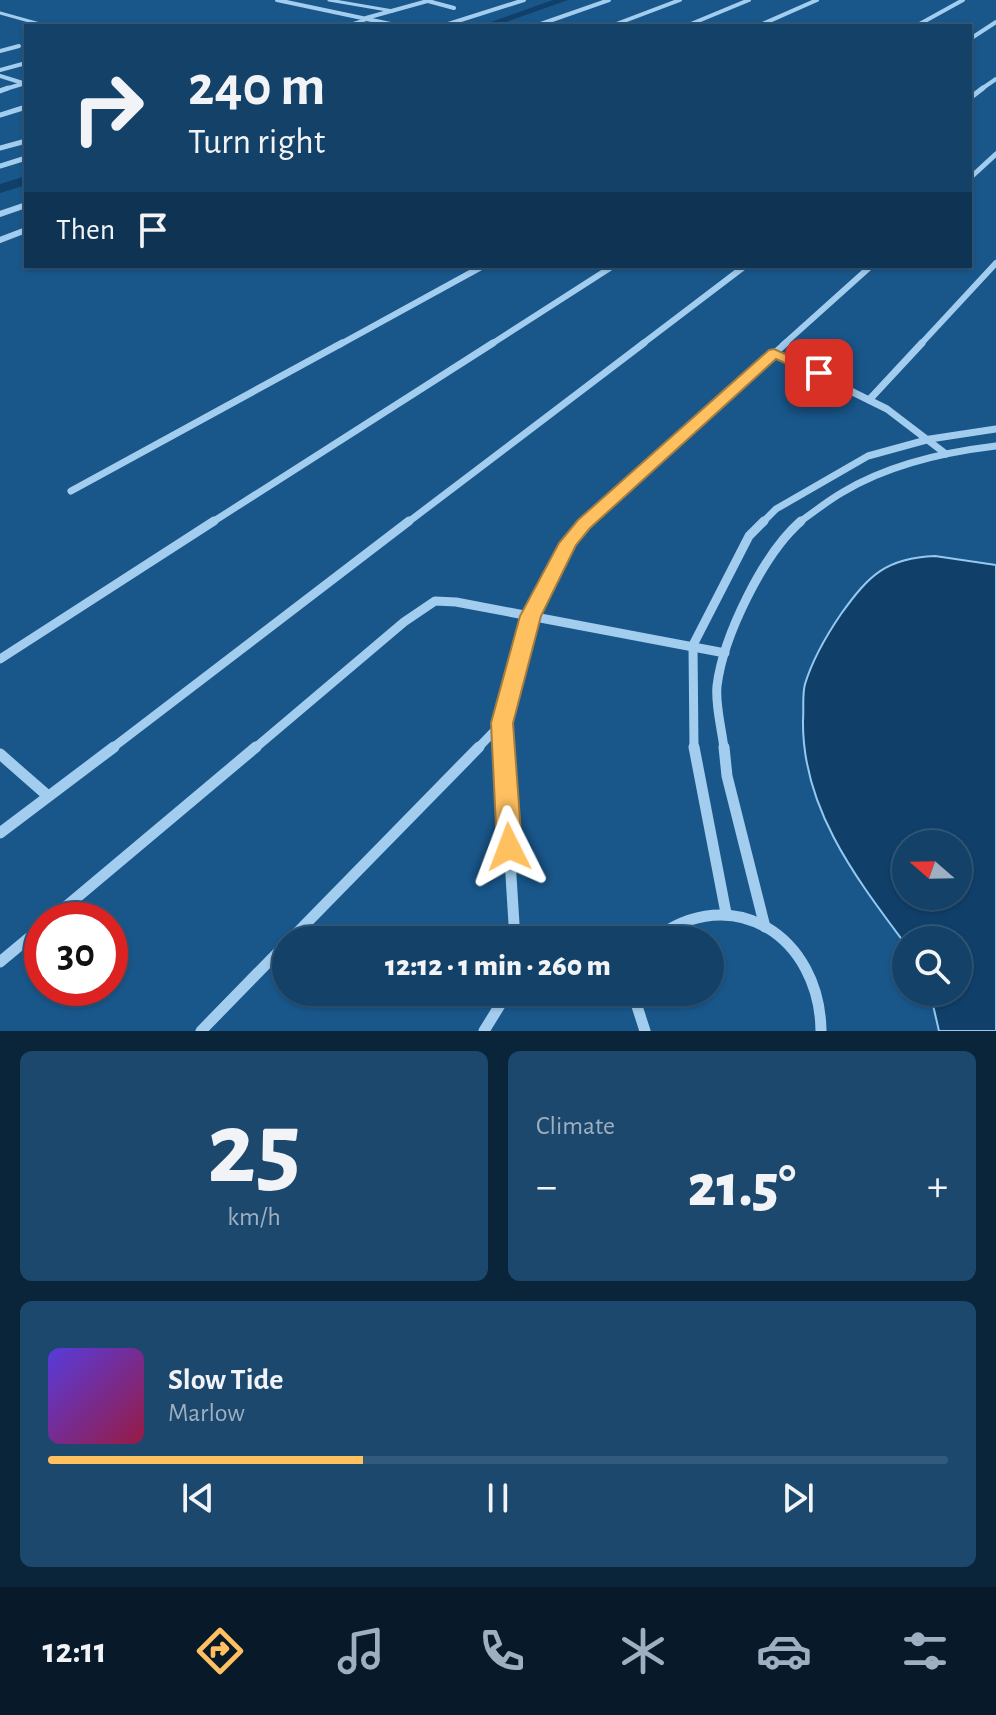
<!DOCTYPE html>
<meta charset="utf-8">
<style>
:root{--surface:#134168;--page:#1c486e;--text:#f1f3f6;--muted:#9dafc0;--line:#325a7c;--accent:#ffc060}
body{margin:0;font-family:"Alegreya Sans",sans-serif;background:var(--page);color:var(--text);height:100vh;display:flex;flex-direction:column;font-size:30px;white-space:nowrap}
*{box-sizing:border-box;margin:0}
p{font-size:26px;color:var(--muted)}
.icon{flex:none;width:44px;height:44px;fill:none;stroke:currentColor;stroke-width:2;stroke-linecap:round;stroke-linejoin:round}
.map{position:relative;height:1031px;overflow:hidden}
.sheet{display:flex;flex-direction:column;gap:20px;padding:20px;background:#0a2439;flex:1}
.sheet>*{flex:none}
.hud{position:absolute;left:24px;top:24px;width:948px;height:244px;border-radius:0px;box-shadow:0 2px 6px #0004,0 0 0 2px var(--line);background:#134168;color:var(--text);overflow:hidden}
.needle{width:52px;rotate:290deg}
.buttons{position:absolute;left:892px;top:830px;display:grid;gap:16px}
.buttons a{display:grid;place-items:center;width:80px;height:80px;border-radius:50%;background:var(--surface);box-shadow:0 2px 6px #0004,0 0 0 2px var(--line);font-size:40px}
.speed{position:absolute;left:24px;top:902px;display:flex;gap:16px;font-size:40px;font-weight:700;text-align:center}
.speed>*{display:grid;place-content:center;width:104px;height:104px;border-radius:50%;background:var(--surface);box-shadow:0 2px 6px #0004,0 0 0 2px var(--line);line-height:1}
.speed .limit{border:12px solid #d22;background:#fff;color:#111}
.pin{position:absolute;display:grid;place-items:center;width:68px;height:68px;color:#fff;margin:-34px;border-radius:16px;box-shadow:0 4px 12px #0006}
.me{position:absolute;width:88px;margin:-44px;rotate:357deg;stroke-linejoin:round;filter:drop-shadow(0 0 6px #0008)}
.turn{display:flex;align-items:center;gap:28px;height:168px;padding:0 32px;font-size:36px}
.turn .icon{width:104px;height:104px;stroke-width:2.5}
.turn b{display:block;font-size:56px;line-height:68px}
.then{display:flex;align-items:center;height:76px;padding:0 32px;background:#0003;gap:16px;font-size:30px}
.big{font-size:60px;font-weight:800;line-height:1.1}
.sheet .tile{flex:1;display:flex;flex-direction:column;justify-content:center;gap:12px;min-width:0;padding:0 28px;border-radius:12px;background:var(--page)}
.sheet .dial{align-items:center;gap:0}
.dial b{font-size:104px;line-height:1}
.song{display:flex;align-items:center;gap:24px}
.cover{width:96px;height:96px;border-radius:12px;background:linear-gradient(135deg,hsl(250 70% 55%),hsl(340 70% 35%))}
.played{height:8px;border-radius:4px;background:linear-gradient(90deg,var(--accent) 35%,var(--line) 35%)}
.keys{display:flex;justify-content:space-around;direction:ltr}
.heat{display:flex;justify-content:space-between;align-items:center;font-size:44px;direction:ltr}
.sheet .tiles{flex:1;display:grid;gap:20px;grid-template-columns:1fr 1fr}
.tile:last-child{grid-column:span 2}
.trip{position:absolute;left:272px;top:926px;width:452px;height:80px;border-radius:40px;background:var(--surface);box-shadow:0 2px 6px #0004,0 0 0 2px var(--line);font-weight:800;line-height:80px;text-align:center}
.tab-bar{display:flex;height:128px;justify-content:space-around;align-items:center;background:#081a2a;color:var(--muted)}
.tab-bar .icon{width:56px;height:56px}
.tab-bar .selected{color:var(--accent)}
.tab-bar b{font-size:36px;color:var(--text)}
.map>svg:first-child{display:block}
</style>
<div class="map">
<svg width="996" height="1031" viewBox="0 0 996 1031">
<rect width="100%" height="100%" fill="#19578b"/>
<path fill="#103f69" stroke="#96c9f0" stroke-width="2" fill-rule="evenodd" d="M935,556L996,565V1031H939L930,992H958V940H906V945C856,878 802,808 803,721C804,709 802,695 805,684C813,658 826,636 841,614C869,575 886,558 935,556ZM906,844H958V896H906Z"/>
<g fill="none" stroke-linecap="round" stroke-linejoin="round">
<g fill="#103f69" fill-rule="evenodd">
<path d="M553,0H568L495,26H480Z"/>
<path d="M26,176V185L0,193V184Z"/>
</g>
<g stroke="#a3cdee" stroke-width="3">
<path d="M329,0L393,11"/>
<path d="M0,13L47,26"/>
<path d="M345,26L368,19"/>
</g>
<g stroke="#a3cdee" stroke-width="4">
<path d="M277,0L400,26"/>
<path d="M428,1L454,8"/>
<path d="M366,18L431,0"/>
<path d="M442,26L524,0"/>
<path d="M535,26L609,0"/>
<path d="M611,26L680,0"/>
<path d="M686,26L749,0"/>
<path d="M758,26L817,0"/>
<path d="M916,26L963,0"/>
<path d="M970,39L996,22"/>
<path d="M0,51L19,46"/>
<path d="M0,70L26,63"/>
<path d="M0,76L26,84"/>
<path d="M2,90L22,84"/>
<path d="M980,90L996,79"/>
</g>
<g stroke="#a3cdee" stroke-width="5">
<path d="M0,91L8,88"/>
<path d="M970,98L983,88"/>
<path d="M0,115L26,107"/>
<path d="M0,148L26,141"/>
<path d="M0,166L26,158"/>
<path d="M970,178L996,154"/>
</g>
<g stroke="#a3cdee" stroke-width="6">
<path d="M0,214L26,205"/>
<path d="M0,240L26,230"/>
<path d="M339,345L483,266"/>
<path d="M490,345L613,266"/>
<path d="M641,345L745,266"/>
<path d="M783,345L871,266"/>
<path d="M920,345L996,263"/>
</g>
<g stroke="#a3cdee" stroke-width="7">
<path d="M774,353L887,409L946,454"/>
<path d="M869,400L922,343"/>
<path d="M71,491L342,343"/>
<path d="M211,523L493,343"/>
<path d="M407,523L644,343"/>
<path d="M585,523L786,343"/>
<path d="M762,523L776,509L868,456L930,439L996,429"/>
<path d="M798,523C813,513 827,501 843,492C888,465 945,452 996,446"/>
</g>
<g stroke="#a3cdee" stroke-width="9">
<path d="M0,659L214,521"/>
<path d="M111,749L409,521"/>
<path d="M254,749L404,622L435,601L456,602L725,653"/>
<path d="M477,749L502,723"/>
<path d="M504,749C500,686 543,568 587,521"/>
<path d="M694,749L693,645L749,536L764,521"/>
<path d="M724,749C722,729 715,706 717,686C723,637 763,554 801,521"/>
</g>
<g stroke="#a3cdee" stroke-width="11">
<path d="M503,747L515,940"/>
<path d="M694,747L726,913"/>
<path d="M724,747L727,776L765,927"/>
<path d="M0,754L48,796"/>
<path d="M0,833L114,747"/>
<path d="M50,920L256,747"/>
<path d="M290,940L479,747"/>
<path d="M653,940C733,879 820,937 821,1031"/>
<path d="M0,962L42,927"/>
<path d="M636,992V1003L645,1031"/>
<path d="M201,1031L286,944"/>
<path d="M484,1031L508,992"/>
</g>
</g>
<path fill="#ffc060" stroke="#a67d3e" stroke-width="2" d="M774,349L827,373L825,376H814L776,359L590,528L576,545L541,616L513,723L522,847L518,855L509,858L500,855L497,847L491,723L520,616L559,543L578,520L769,350Z"/>
</svg>
<div class="buttons">
<a><svg class="needle" viewBox="-14 -14 28 28"><path d="M0-13l5 13h-10z" fill="#e53935"/><path d="M0 13l5-13h-10z" fill="#9dafc0"/></svg></a>
<a><svg class="icon" aria-label="search" viewBox="0 0 24 24"><circle cx="10" cy="10" r="6"/><path d="M15 15l6 6"/></svg></a>
</div>
<div class="speed"><div class="limit">30</div></div>
<div class="pin" style="left:819px;top:373px;background:#d93025"><svg class="icon" aria-label="arrive" viewBox="0 0 24 24"><path d="M6 21V4h12l-3 4 3 4H6"/></svg></div>
<svg class="me" style="left:509px;top:847px" viewBox="-20 -20 40 40"><path d="M0-17L14 15 0 8-14 15z" fill="#ffc060" stroke="#fff" stroke-width="4"/></svg>
<div class="trip">12:12 · 1 min · 260 m</div>
<div class="hud">
<div class="turn"><svg class="icon" aria-label="right" viewBox="0 0 24 24"><path d="M7 20v-9h11M14 6l5 5-5 5"/></svg><div><b>240 m</b>Turn right</div></div>
<div class="then">Then<svg class="icon" aria-label="arrive" viewBox="0 0 24 24"><path d="M6 21V4h12l-3 4 3 4H6"/></svg></div>
</div>
</div>
<section class="sheet">
<div class="tiles">
<div class="tile dial"><b>25</b><p>km/h</p></div>
<div class="tile"><p>Climate</p>
<div class="heat"><a>−</a><b class="big">21.5°</b><a>+</a></div>
</div>
<div class="tile">
<div class="song"><i class="cover"></i><div><b>Slow Tide</b><p>Marlow</p></div></div>
<div class="played"></div>
<div class="keys"><svg class="icon" aria-label="previous" viewBox="0 0 24 24"><path d="M18 5L8 12l10 7zM5 5v14"/></svg><svg class="icon" aria-label="pause" viewBox="0 0 24 24"><path d="M8 5v14M16 5v14"/></svg><svg class="icon" aria-label="next" viewBox="0 0 24 24"><path d="M6 5l10 7-10 7zM19 5v14"/></svg></div>
</div>
</div>
</section>
<nav class="tab-bar">
<b>12:11</b>
<svg class="icon selected" aria-label="directions" viewBox="0 0 24 24"><path d="M12 3l9 9-9 9-9-9zM9 14v-3h6M13 9l2 2-2 2"/></svg>
<svg class="icon" aria-label="music" viewBox="0 0 24 24"><path d="M9 18V5l10-2v13"/><circle cx="6" cy="18" r="3"/><circle cx="16" cy="16" r="3"/></svg>
<svg class="icon" aria-label="phone" viewBox="0 0 24 24"><path d="M5 4h4l2 5-3 2q2 4 5 5l2-3 5 2v4C11 20 4 13 5 4z"/></svg>
<svg class="icon" aria-label="climate" viewBox="0 0 24 24"><path d="M12 3v18M4 7l16 10M4 17L20 7"/></svg>
<svg class="icon" aria-label="car" viewBox="0 0 24 24"><path d="M5 17H2v-5l4-1 3-4h7l3 4 3 1v5h-3M9 17h6M6 11h13"/><circle cx="7" cy="17" r="2"/><circle cx="17" cy="17" r="2"/></svg>
<svg class="icon" aria-label="filters" viewBox="0 0 24 24"><path d="M4 7h16M4 17h16"/><circle cx="9" cy="7" r="2"/><circle cx="15" cy="17" r="2"/></svg>
</nav>
